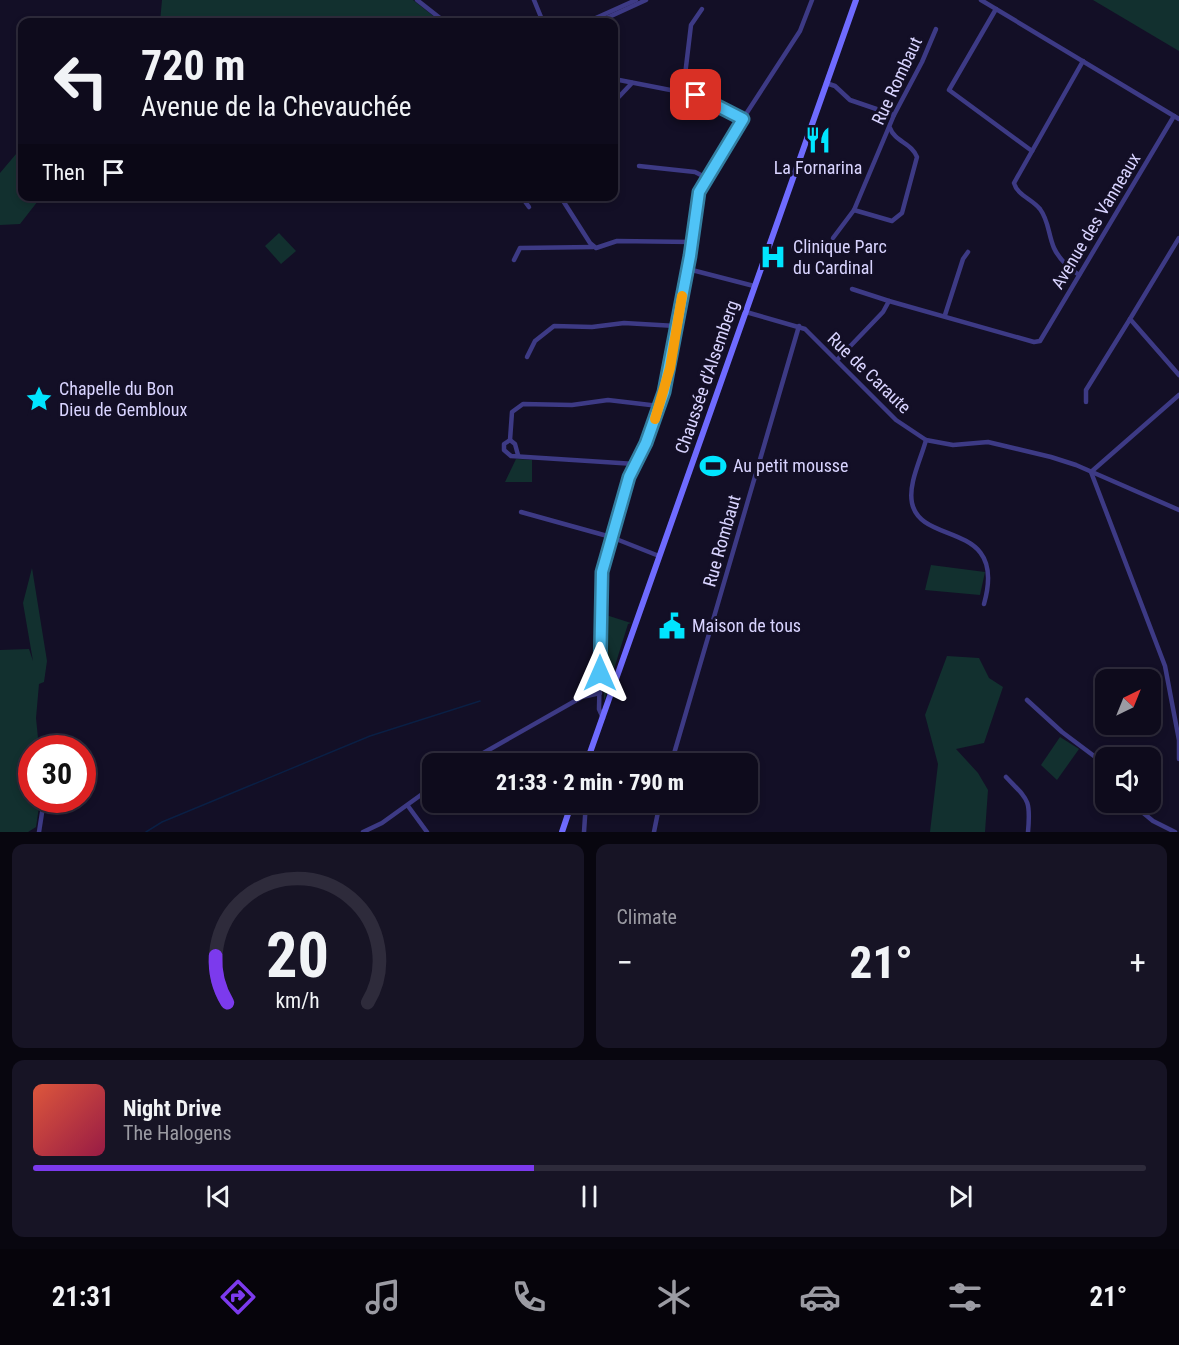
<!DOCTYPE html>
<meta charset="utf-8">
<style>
:root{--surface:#0e0b1c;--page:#171425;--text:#f1f3f6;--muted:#9b9ba3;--line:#2e2b3b;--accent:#7c3aed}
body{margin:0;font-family:"Roboto Condensed",sans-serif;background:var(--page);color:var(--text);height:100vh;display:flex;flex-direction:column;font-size:22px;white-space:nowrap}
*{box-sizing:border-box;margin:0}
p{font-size:20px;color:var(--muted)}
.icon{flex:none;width:33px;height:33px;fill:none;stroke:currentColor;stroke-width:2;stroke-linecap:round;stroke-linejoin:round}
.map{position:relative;height:832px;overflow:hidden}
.panel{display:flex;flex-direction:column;gap:12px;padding:12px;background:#08060f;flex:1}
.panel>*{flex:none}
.banner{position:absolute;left:18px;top:18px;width:600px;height:183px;border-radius:12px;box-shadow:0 3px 9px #0003,0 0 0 2px var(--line);background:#0e0b1c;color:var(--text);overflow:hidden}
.needle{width:39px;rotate:43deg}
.tools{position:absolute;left:1095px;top:669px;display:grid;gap:12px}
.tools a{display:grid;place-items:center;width:66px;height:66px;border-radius:12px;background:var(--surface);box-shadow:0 3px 9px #0003,0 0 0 2px var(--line);font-size:30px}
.speed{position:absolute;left:18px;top:735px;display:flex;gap:12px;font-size:30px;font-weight:700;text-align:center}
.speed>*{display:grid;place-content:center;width:78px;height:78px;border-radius:50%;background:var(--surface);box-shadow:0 3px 9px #0003,0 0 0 2px var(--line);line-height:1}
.speed .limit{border:9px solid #d22;background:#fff;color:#111}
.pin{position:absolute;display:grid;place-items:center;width:51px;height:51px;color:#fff;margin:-26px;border-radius:12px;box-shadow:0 3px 9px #0006}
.me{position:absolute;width:66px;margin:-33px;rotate:0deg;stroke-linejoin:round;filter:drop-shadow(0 0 4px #0008)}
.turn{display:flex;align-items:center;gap:21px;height:126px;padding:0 24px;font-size:27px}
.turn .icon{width:78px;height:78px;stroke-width:2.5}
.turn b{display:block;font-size:42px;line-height:51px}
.then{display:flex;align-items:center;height:57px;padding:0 24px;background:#0003;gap:12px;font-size:22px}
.big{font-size:45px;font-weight:800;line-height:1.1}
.panel .widget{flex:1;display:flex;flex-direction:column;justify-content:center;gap:9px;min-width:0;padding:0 21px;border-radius:12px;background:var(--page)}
.panel .dial{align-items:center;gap:0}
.dial svg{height:156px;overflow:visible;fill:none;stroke:var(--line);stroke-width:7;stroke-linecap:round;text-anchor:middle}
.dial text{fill:var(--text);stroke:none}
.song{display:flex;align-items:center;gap:18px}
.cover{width:72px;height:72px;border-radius:9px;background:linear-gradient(135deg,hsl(10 70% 55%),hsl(340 70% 35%))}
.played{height:6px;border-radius:3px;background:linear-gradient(90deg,var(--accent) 45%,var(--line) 45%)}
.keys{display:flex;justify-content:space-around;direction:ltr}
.heat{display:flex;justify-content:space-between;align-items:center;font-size:33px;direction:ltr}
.panel .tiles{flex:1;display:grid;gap:12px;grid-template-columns:1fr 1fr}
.widget:last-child{grid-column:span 2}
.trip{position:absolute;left:422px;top:753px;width:336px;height:60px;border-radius:12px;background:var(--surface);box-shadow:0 3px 9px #0003,0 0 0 2px var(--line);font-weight:800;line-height:60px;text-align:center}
.menu{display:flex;height:96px;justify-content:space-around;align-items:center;background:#06040b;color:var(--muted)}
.menu .icon{width:42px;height:42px}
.menu .on{color:var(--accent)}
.menu b{font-size:27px;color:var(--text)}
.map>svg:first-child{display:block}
</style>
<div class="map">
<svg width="1179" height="832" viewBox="0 0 1179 832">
<rect width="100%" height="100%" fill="#130f26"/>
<g fill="#12302f">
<path d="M162,0H413L441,22H160Z"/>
<path d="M1093,0H1179V51Z"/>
<path d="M22,147V196L41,197L20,224L0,225V173Z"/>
<path d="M279,233L296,251L281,264L265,246Z"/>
<path d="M516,459L532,460V482H505Z"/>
<path d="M931,565L985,572L980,595L925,590Z"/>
<path d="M32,568L47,661L44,682L39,684L36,718L39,748H32V800H40L36,827L28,832H0V650L29,649L33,661L23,603Z"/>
<path d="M603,614L631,623L628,624L604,701Z"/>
<path d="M947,656L979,658L989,678L1003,687L984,743L956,749L978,773L988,790L985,832H930L938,764L925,715Z"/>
<path d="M1060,737L1079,749L1057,780L1041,765Z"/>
</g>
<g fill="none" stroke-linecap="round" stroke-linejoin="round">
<path stroke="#0a1f44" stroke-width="1.5" d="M146,832L162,822L370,736L480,701"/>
<g stroke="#3d3a85" stroke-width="4.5">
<path d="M417,0L445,22"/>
<path d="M534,0L543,22"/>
<path d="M981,0L1179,119"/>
<path d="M996,9L949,90L1032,151"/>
<path d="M587,22L636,0"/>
<path d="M598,22L646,0"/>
<path d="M614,79L696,95L743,119"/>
<path d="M826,83L835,86L850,100L894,115"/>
<path d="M683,92L691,25L702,9"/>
<path d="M614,102L632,83"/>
<path d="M639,166L695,172L705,177"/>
<path d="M521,196L529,207"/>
<path d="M560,196L590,243L596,248L617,241L692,242"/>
<path d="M854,210L892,221L902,213L917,157C912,143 895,142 890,128"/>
<path d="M833,238L854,210L894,115L922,62L936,29"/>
<path d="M1179,238L1130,319L1179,375"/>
<path d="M514,260L520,248L593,247"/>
<path d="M688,269L754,286"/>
<path d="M1079,275C1069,268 1059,259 1054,248C1048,234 1049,221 1040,209C1032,199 1017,195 1014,183L1083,61"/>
<path d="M852,289L889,301"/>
<path d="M746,312L805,329L896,420L926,440L953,445L988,442L1051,457L1076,465L1179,510"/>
<path d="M945,315L963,259L968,252"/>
<path d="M527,357L535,341L554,326L592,327L624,323L676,326"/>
<path d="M837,360L883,312L889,301L1034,342L1040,341L1174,116"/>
<path d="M1179,395L1091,472L1165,666L1179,740V759"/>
<path d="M1086,402V390L1130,319"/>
<path d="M510,440L515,444L518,455"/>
<path d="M926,440C921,459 908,484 912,503C921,547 1008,519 984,604"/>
<path d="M635,464L511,456L504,450V444L510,440L512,412L523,404L572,405L608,400L659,406"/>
<path d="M521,512L611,537L659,556"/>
<path d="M1027,700L1062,732L1106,765"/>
<path d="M603,718L599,709L602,572L629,478L646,443L664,392L691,256L699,192L705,177L800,31L812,0"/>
<path d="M464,764L582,697L600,693"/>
<path d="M671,764L799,326"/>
<path d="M1006,777C1028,800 1031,799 1028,832"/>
<path d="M1130,802L1153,821L1175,832"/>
<path d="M408,806L427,832"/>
<path d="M39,832L44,800"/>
<path d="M363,832L382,823L432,787"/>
<path d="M584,832L586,802"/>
<path d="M654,832L660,802"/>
</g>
<g stroke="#6f6bff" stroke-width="6">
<path d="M586,764L856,0"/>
<path d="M562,832L572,802"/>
</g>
</g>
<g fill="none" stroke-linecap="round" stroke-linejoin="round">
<g stroke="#337fa1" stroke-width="15">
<path id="route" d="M600,673L602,572L629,477L646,443L664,392L690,256L699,192L743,119L696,95"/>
</g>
<use href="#route" stroke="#4fc3f7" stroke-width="10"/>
<path stroke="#f59e0b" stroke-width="10" d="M655,419L670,368L682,296"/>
</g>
<defs>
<g id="restaurant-bare" transform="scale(2.07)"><path d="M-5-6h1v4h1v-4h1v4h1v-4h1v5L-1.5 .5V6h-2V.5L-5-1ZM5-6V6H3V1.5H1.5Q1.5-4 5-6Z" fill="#00e5ff" stroke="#130f26" stroke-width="2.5" paint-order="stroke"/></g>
<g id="hospital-bare" transform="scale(2.07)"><path d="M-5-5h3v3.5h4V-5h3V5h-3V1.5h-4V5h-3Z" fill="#00e5ff" stroke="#130f26" stroke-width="2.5" paint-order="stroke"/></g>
<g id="sight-bare" transform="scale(2.07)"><path d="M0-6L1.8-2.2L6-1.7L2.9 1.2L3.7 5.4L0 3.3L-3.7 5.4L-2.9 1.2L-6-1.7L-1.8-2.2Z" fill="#00e5ff" stroke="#130f26" stroke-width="2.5" paint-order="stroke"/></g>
<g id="stadium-bare" transform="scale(2.07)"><path d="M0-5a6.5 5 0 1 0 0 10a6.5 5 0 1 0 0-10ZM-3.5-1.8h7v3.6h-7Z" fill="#00e5ff" stroke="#130f26" stroke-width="2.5" paint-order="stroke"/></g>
<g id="civic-bare" transform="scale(2.07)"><path d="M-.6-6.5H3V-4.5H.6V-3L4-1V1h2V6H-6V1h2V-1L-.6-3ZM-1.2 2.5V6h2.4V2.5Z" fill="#00e5ff" stroke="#130f26" stroke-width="2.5" paint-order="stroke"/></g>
</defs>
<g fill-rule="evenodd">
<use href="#restaurant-bare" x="818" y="140"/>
<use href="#hospital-bare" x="773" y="257"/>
<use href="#sight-bare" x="39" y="399"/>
<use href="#stadium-bare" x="713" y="466"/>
<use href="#civic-bare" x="672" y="626"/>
</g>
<g text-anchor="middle" stroke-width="6" stroke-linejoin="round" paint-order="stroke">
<g font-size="18" fill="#d9d4ff" stroke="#130f26">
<text transform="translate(897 81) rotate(-65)" y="6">Rue Rombaut</text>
<text transform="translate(1096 221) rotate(-59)" y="6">Avenue des Vanneaux</text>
<text transform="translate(869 373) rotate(44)" y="6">Rue de Caraute</text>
<text transform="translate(707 377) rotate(-71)" y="6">Chaussée d'Alsemberg</text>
<text transform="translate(722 541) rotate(-74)" y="6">Rue Rombaut</text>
</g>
<g font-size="18" fill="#d9d4ff" stroke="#130f26" text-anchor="start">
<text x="818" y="174" text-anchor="middle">La Fornarina</text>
<text x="793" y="253">Clinique Parc<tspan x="793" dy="21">du Cardinal</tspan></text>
<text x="59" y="395">Chapelle du Bon<tspan x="59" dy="21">Dieu de Gembloux</tspan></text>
<text x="733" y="472">Au petit mousse</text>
<text x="692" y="632">Maison de tous</text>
</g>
</g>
</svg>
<div class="tools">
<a><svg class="needle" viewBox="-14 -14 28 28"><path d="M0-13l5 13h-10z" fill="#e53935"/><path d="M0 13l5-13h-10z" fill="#9b9ba3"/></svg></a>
<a><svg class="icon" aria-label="sound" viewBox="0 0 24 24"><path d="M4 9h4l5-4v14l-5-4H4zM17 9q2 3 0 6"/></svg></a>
</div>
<div class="speed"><div class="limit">30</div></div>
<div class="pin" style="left:696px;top:95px;background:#d93025"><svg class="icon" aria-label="arrive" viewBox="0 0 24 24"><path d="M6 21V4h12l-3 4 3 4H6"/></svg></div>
<svg class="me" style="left:600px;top:673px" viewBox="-20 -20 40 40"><path d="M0-17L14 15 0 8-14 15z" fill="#4fc3f7" stroke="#fff" stroke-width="4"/></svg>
<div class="trip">21:33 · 2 min · 790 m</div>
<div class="banner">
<div class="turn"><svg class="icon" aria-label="left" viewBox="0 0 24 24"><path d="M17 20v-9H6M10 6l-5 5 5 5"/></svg><div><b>720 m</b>Avenue de la Chevauchée</div></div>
<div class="then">Then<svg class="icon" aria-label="arrive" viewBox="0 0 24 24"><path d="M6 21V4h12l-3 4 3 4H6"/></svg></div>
</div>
</div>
<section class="panel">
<div class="tiles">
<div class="widget dial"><svg viewBox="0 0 100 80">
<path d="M14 69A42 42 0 1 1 86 69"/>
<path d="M14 69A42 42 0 0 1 8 45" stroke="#7c3aed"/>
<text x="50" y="56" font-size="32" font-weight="700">20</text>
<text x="50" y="72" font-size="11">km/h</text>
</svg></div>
<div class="widget"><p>Climate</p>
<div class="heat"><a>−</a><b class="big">21°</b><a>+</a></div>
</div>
<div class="widget">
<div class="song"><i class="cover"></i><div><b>Night Drive</b><p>The Halogens</p></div></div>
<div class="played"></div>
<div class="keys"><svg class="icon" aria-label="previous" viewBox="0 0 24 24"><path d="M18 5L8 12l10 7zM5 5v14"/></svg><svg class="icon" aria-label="pause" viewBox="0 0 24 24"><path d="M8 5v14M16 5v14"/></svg><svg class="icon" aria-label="next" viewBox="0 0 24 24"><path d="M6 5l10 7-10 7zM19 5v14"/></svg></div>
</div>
</div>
</section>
<nav class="menu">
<b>21:31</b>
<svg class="icon on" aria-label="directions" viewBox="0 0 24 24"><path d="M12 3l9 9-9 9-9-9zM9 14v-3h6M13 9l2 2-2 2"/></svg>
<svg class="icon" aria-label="music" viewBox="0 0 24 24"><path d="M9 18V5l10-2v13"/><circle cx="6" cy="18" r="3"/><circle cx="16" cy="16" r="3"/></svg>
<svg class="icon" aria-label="phone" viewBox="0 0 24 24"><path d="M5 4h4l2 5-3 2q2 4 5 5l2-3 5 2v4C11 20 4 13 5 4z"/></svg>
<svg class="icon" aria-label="climate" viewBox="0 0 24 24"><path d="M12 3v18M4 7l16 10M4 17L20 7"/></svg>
<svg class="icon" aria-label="car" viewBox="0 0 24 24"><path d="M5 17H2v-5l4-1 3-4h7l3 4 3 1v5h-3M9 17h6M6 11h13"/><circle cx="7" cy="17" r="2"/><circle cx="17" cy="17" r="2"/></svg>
<svg class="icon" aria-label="filters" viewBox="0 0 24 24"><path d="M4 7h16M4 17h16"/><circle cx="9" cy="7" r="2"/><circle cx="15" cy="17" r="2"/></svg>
<b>21°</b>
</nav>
